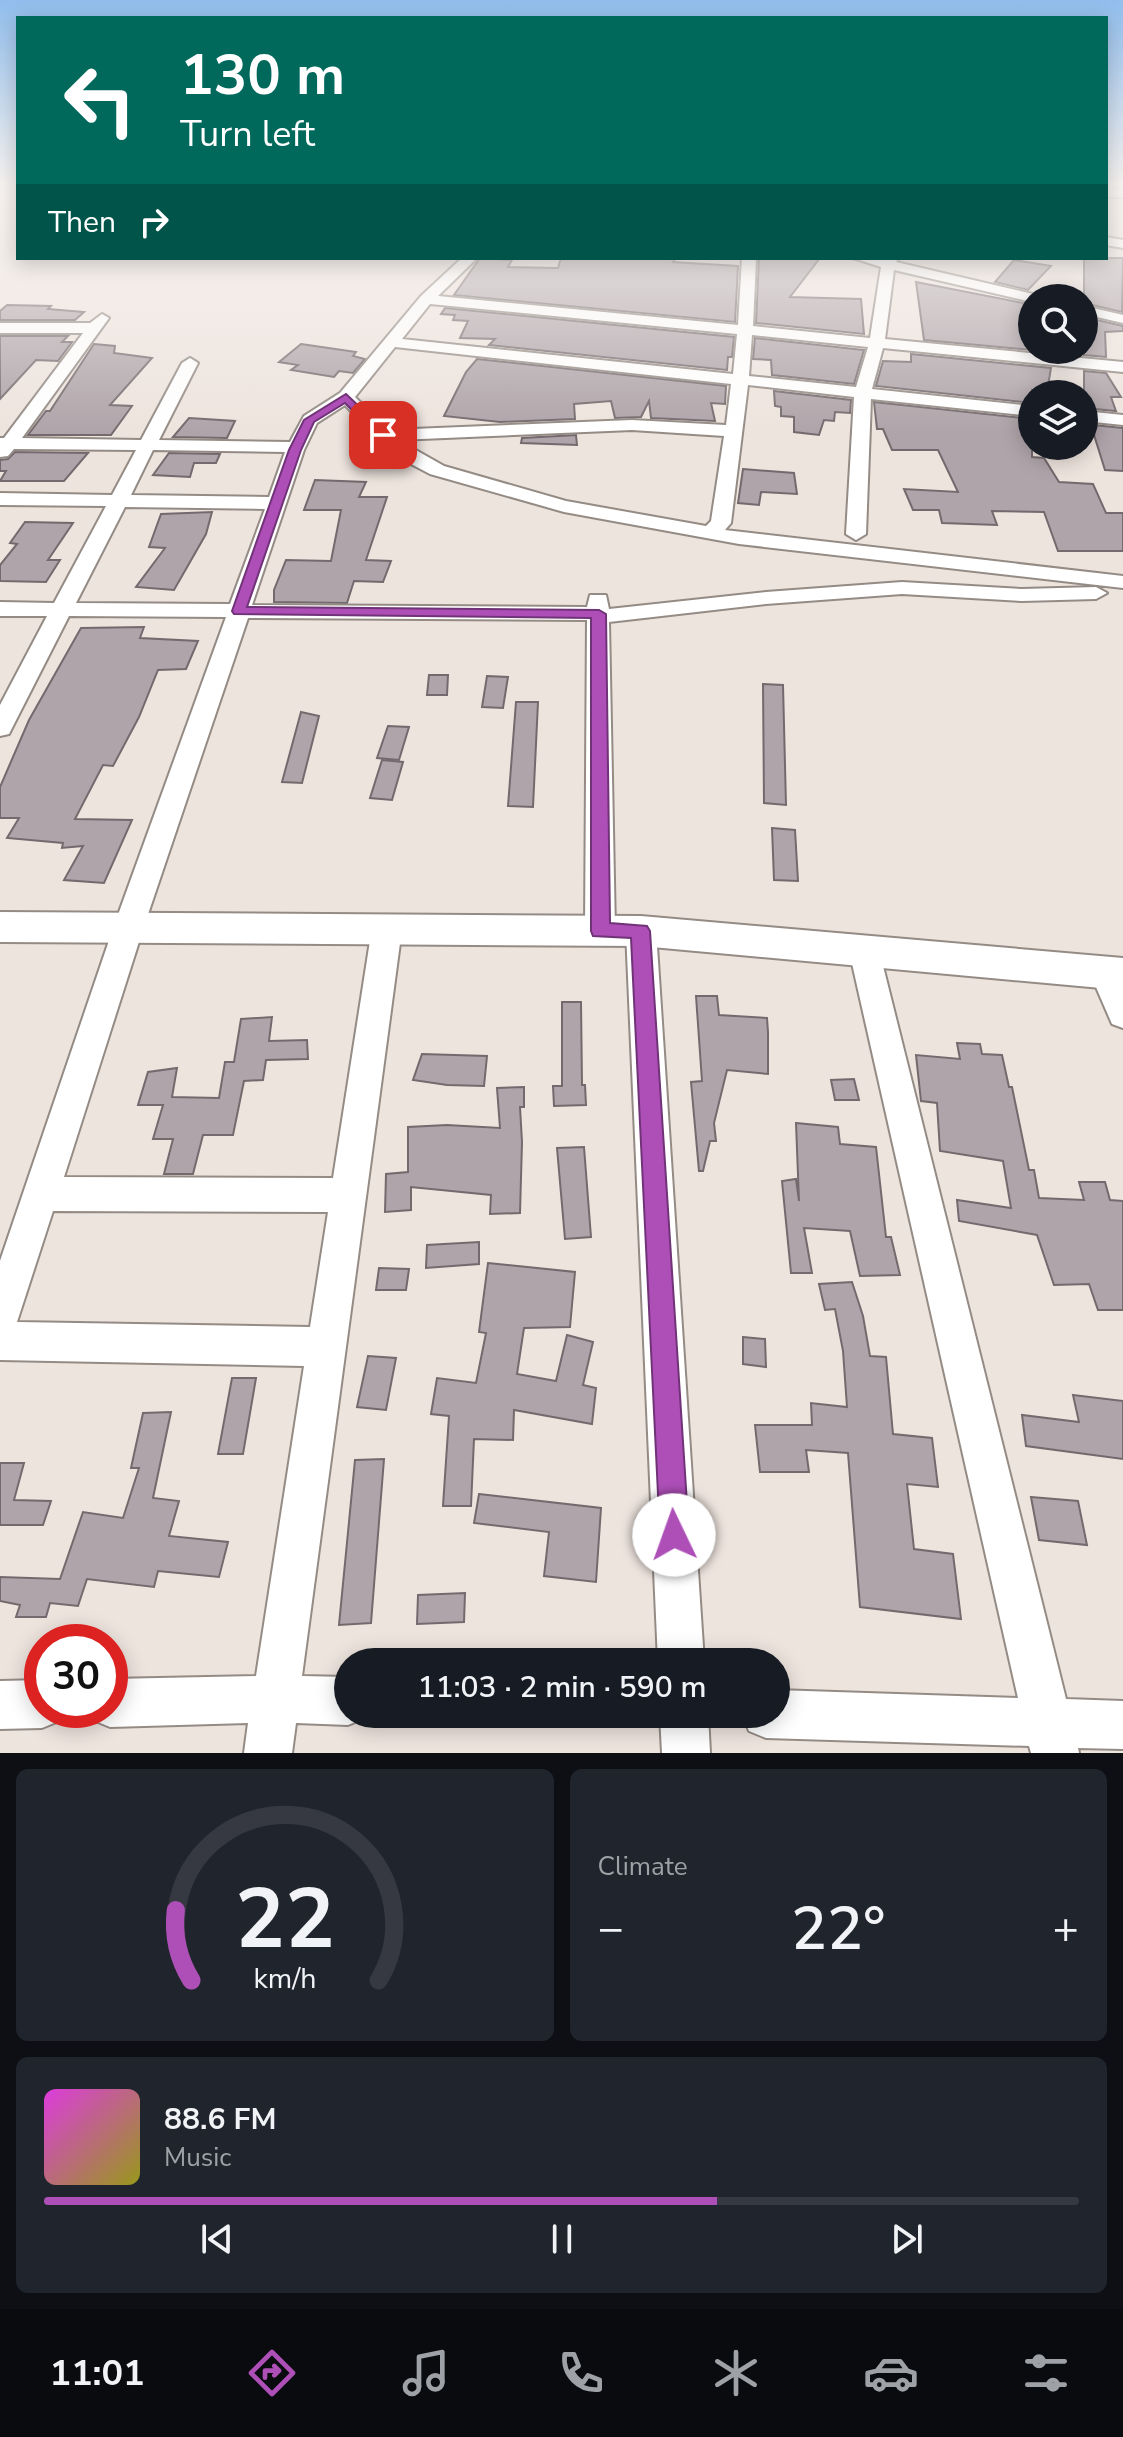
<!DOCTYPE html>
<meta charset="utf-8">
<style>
:root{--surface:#171b24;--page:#20242c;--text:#f1f3f6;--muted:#9ea1a6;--line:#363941;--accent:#ae4fb8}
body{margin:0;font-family:"Nunito Sans",sans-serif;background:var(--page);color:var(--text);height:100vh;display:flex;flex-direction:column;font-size:30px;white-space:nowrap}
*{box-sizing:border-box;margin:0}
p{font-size:26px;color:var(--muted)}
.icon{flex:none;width:44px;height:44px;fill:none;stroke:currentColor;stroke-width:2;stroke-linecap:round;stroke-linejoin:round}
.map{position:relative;height:1753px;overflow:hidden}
.details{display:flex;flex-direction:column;gap:16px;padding:16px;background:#0d0f14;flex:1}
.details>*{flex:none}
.guide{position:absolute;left:16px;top:16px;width:1092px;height:244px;border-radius:0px;box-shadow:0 4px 20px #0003;background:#00695c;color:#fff;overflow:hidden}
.tools{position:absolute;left:1018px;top:284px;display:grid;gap:16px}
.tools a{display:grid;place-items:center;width:80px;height:80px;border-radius:50%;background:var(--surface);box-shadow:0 4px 20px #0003;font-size:40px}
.speed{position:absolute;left:24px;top:1624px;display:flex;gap:16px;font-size:40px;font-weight:700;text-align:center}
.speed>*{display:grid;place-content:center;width:104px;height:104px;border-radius:50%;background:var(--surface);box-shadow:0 4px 20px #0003;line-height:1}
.speed .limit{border:12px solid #d22;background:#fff;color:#111}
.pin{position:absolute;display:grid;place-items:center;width:68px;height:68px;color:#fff;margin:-34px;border-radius:16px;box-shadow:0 4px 12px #0006}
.me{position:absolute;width:88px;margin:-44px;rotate:357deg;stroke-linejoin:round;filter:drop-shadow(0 0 6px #0008)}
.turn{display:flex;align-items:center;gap:28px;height:168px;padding:0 32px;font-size:36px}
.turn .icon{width:104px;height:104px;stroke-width:2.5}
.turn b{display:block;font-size:56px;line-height:68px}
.then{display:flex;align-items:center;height:76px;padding:0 32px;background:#0003;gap:16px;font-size:30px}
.big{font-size:60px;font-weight:600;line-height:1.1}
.details .tile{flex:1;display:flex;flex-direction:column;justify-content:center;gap:12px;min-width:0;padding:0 28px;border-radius:12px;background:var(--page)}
.details .dial{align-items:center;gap:0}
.dial svg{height:208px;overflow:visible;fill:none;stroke:var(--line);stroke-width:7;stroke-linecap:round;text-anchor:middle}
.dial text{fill:var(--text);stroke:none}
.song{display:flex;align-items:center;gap:24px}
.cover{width:96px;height:96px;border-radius:12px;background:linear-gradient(135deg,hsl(300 70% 55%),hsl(60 70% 35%))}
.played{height:8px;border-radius:4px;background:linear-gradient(90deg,var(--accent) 65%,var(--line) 65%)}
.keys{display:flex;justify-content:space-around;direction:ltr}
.heat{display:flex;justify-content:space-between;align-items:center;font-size:44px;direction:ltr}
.details .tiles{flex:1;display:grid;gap:16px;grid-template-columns:1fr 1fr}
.tile:last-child{grid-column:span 2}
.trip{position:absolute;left:334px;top:1648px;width:456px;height:80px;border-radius:40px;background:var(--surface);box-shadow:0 4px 20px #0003;font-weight:600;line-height:80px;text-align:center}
.menu{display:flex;height:128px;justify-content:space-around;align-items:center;background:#090b0e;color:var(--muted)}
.menu .icon{width:56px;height:56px}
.menu .current{color:var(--accent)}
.menu b{font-size:36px;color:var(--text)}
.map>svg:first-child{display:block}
</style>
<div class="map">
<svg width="1123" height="1753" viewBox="0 0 1123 1753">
<rect width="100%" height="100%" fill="#eee4de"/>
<g fill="#afa4a9" stroke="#746a6e" stroke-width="2">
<path d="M480,258L512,260L508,267L558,268L561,258H676L673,262L738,266L735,322L454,295Z"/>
<path d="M759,258H820L790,297L861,299L864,334L756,323Z"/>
<path d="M1084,258H1123L1122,312L1084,303Z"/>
<path d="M1014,260L1051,266L1028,290L995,282Z"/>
<path d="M916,282L1023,303L1026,337L1032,338V350L1054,352L924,340Z"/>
<path d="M7,305L51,306L48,309L84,312L75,320H0V311Z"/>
<path d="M445,308L734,337L732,357H728L727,370L489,345L495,339L460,338L468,321L453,320L455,315L441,314Z"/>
<path d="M1084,317L1123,326V331L1105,332L1106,357L1084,355Z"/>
<path d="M0,336H68L62,342H72L58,361L36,360L0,399Z"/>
<path d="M755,338L864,350L854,384L772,375L771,360L753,359Z"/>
<path d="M94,344L115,346L114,353L152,358L110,405L132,406L111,435H28L46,411H50Z"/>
<path d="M301,344L356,352L353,356L365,359L353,373L339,371L334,377L291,370L298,365L279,362Z"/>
<path d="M911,354L1051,368L1047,392L1032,390V403L876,386L883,361L911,362Z"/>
<path d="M477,359L726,386L725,404L711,403L715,421L651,418L649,401L641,417L615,418L611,401L574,404L575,419L500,422L444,416L466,372Z"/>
<path d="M1084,371L1106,373L1121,397H1111L1116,411L1084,408Z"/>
<path d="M774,391L851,400L850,413L835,412L834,421L824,420L819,435L794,432V417L781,416V407L775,406Z"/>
<path d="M874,402L1032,419V457L1044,458L1059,482L1093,484L1106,513H1123V551H1058L1044,512L992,511L997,525L942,523L939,510H913L904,489L958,492L938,450H892L883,429H877Z"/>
<path d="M189,418L235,421L227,438L173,437Z"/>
<path d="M1084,424L1123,428V471L1105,470L1094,435L1086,434Z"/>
<path d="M576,435L577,445L521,443L522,438Z"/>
<path d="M15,452L88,453L64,481H0L6,471H0V460L8,459Z"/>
<path d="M169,453L220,454L216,463H194L190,477L153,475Z"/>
<path d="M743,469L794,473L797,494L761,492L759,505L738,503Z"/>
<path d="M315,480L366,482L359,497H387L366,560L391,561L383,582L354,581L347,603L274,602V590L286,560L331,561L341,510H304Z"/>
<path d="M212,512L206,534L174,590L136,587L165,548L149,547L161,514Z"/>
<path d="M25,522L73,523L48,560H60L46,582L0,581V565L17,544L10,543Z"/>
<path d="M144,627L140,638L198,641L186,669L158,670L139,717L113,766L103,765L75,819L132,820L104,883L64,880L83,846L62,848L63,843L7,838L19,818H0V787L29,720L81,628Z"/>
<path d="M429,675H448L447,695H427Z"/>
<path d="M487,676L508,677L503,708L482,707Z"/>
<path d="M763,684L783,685L786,805L764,803Z"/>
<path d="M516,702H538L533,807L508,806Z"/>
<path d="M301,712L319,716L302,783L282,782Z"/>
<path d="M388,726L409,727L399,760L377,758Z"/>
<path d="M382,760L403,762L392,800L370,798Z"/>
<path d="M772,828L795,830L798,881L774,880Z"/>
<path d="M696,996H717L719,1015L767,1018L768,1032V1074L727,1070L714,1123L716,1141H710L703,1171H699L691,1082L702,1081Z"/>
<path d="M562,1002H581L582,1085H585L586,1105L554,1106L553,1086H562Z"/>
<path d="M272,1017L269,1041L307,1040L308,1059L266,1060L263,1080L244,1081L233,1135H203L193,1174H164L173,1139H153L163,1105H138L148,1072L177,1068L172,1097L219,1098L225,1062H234L241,1019Z"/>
<path d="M957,1043L980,1044L982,1054L1002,1055L1009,1087H1012L1029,1170H1034L1039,1198L1084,1200L1079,1182H1105L1110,1200L1123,1201V1310H1098L1089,1284L1054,1285L1037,1235L959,1221L957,1200L1011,1208L1003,1161L940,1151L937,1103L921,1101L916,1055L960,1059Z"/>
<path d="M422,1054L487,1056L484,1086L447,1085L413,1080Z"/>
<path d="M854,1079L859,1100H835L831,1080Z"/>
<path d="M524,1087V1107H520L522,1142L520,1213L490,1214L491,1195L411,1187V1210L385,1212L386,1174L408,1172V1127L447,1125L500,1128L497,1088Z"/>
<path d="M796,1123L838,1127L840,1144L876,1147L886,1237H891L900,1275L860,1276L850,1231L804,1228L812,1273H791L782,1181L796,1179L799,1201Z"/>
<path d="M584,1147L591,1237L565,1239L557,1148Z"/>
<path d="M479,1242V1264L426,1268L427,1245Z"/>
<path d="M488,1263L575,1272L570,1327L524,1328L517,1374L556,1381L567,1335L593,1342L583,1385L596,1388L592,1424L514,1410L513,1440L474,1439L471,1506H443L449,1416L431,1414L437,1378L476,1383L486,1333L479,1332Z"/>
<path d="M379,1268L409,1269L406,1290H376Z"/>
<path d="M852,1282L863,1316L870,1356L886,1357L893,1434L932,1438L938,1487L907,1484L914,1549L953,1554L961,1619L860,1607L848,1453L806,1450L809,1472H760L755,1425H812L811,1403L847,1407L843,1351L835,1309L825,1310L819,1284Z"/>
<path d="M743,1337L765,1339L766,1367L743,1364Z"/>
<path d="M368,1356L396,1358L386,1410L357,1407Z"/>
<path d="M232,1378H256L243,1454H218Z"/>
<path d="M1073,1395L1123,1401V1459L1026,1446L1022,1415L1079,1422Z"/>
<path d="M171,1412L153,1498L179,1501L169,1536L228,1542L219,1577L158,1571L154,1587L87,1579L78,1606L50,1603L46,1617H16L20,1605L0,1601V1577L60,1579L83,1512L123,1518L139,1468H131L143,1413Z"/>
<path d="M384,1459L371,1623L339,1625L355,1460Z"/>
<path d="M0,1463H24L14,1500L51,1501L43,1525H0Z"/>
<path d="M479,1494L601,1508L596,1582L544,1576L549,1532L474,1523Z"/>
<path d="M1031,1497L1078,1501L1087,1545L1039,1540Z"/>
<path d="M465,1593L464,1622L417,1624L418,1595Z"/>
</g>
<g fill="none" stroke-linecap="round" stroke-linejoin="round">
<g stroke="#948b85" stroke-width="4">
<g id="minor">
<rect x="1106" y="189" width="17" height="8"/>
<path d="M1106,237L1123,240V248L1106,245Z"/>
<path d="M462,258H477L438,296L738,325L742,258H756L753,326L870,338L881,267L853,258H899L896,262L1037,295L1039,298H1032V302L894,270L885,339L1123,362V372L883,348L872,389L1032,406V416L871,399L866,534L856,540L846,534L854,397L748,385L731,523L725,530L1123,576V588L739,544L564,512L430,474L392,454L345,405L317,423L304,450L252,605L587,607L590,595H606L609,609L766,592L902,582L1022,589L1096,587L1107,593L1096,599L1022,601L902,594L766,604L609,622L615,931L610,939L600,942L590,939L585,931L587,620L248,618L144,926L64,1177L333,1178L372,928L377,920L387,917L397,920L402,928L302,1676L348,1677V1714H366L365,1718L348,1725L296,1723L292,1753H244L248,1723L110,1727L93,1720L89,1710H110V1679L256,1676L304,1366L0,1360V1261L114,926L226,617L69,616L12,728L9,734L0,736V705L47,616H0V602L54,603L106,506L0,505V493L112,495L136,450L14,449L8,456L0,457V438H4L83,333H0V323H90L102,314L109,318L22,438L141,440L182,363L190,358L198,363L159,440L290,442L304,416L340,393L421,296ZM430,304L737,334L733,374L402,339ZM752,335L868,347L856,387L749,376ZM395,347L731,384L726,425L632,420L388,430L355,397ZM632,430L724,436L711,521L706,526L566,501L444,466L398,440ZM153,450L285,452L269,497L131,495ZM125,507L265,509L230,604L76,603ZM53,1211L328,1212L310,1327L17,1322Z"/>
<path d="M1084,306L1123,315V323L1084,314Z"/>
<path d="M1084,411L1123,415V425L1084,421Z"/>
<path d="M641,920L651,923L656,931L704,1662H658L626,931L631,923Z"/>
<path d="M864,938L875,942L879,950L1066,1699L1123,1701V1749L1078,1748L1079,1753H1031L1029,1746L766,1738L749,1731L742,1714H776V1690L1018,1698L849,950L853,942Z"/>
<path d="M1104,959L1115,962L1123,980V1028L1112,1024L1089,971L1093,962Z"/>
<path d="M42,1680V1710H63L59,1721L42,1728L0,1729V1681Z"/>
<path d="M660,1714H708L710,1753H662Z"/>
</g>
</g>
<g stroke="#948b85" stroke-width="4">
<path id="major" d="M0,912L641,916L1123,958V990L641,946L0,942Z"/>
</g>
<use href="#minor" fill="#fff" fill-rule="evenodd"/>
<use href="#major" fill="#fff" fill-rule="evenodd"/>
</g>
<linearGradient id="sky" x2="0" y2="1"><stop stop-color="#91beed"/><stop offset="0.43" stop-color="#f7f3f0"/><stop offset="1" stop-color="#f7f3f0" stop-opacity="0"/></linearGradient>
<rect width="1123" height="431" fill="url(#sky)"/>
<path fill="#ae4fb8" stroke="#713378" stroke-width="2" d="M346,394L389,435L379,438L345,403L314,422L301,450L247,607L599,610L606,614L610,923L647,926L650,931L689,1535L684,1545L674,1549L664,1545L660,1535L631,938L593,936L591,931V618L234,614L232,611L289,450L304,420Z"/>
</svg>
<div class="tools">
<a><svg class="icon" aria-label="search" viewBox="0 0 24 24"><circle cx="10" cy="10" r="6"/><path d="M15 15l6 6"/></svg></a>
<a><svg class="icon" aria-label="layers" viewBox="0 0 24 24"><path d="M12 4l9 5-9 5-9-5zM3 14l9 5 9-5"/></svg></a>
</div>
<div class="speed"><div class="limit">30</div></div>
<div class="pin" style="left:383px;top:435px;background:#d93025"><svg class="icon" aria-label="arrive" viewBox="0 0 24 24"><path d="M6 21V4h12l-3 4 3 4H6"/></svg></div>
<svg class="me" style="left:674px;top:1535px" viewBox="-20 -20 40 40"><circle r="19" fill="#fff"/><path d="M0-13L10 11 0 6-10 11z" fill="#ae4fb8"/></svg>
<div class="trip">11:03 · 2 min · 590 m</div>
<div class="guide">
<div class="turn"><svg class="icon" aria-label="left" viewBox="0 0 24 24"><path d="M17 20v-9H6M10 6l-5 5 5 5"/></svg><div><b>130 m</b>Turn left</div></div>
<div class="then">Then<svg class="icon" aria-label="right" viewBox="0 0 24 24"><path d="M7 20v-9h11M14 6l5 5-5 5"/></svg></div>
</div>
</div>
<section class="details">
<div class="tiles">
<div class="tile dial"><svg viewBox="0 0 100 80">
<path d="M14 69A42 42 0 1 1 86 69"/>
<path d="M14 69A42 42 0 0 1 8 42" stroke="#ae4fb8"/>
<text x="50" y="56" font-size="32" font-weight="700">22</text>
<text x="50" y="72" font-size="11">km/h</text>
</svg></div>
<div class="tile"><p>Climate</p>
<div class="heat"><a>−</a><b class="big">22°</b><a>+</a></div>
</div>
<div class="tile">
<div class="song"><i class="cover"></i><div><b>88.6 FM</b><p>Music</p></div></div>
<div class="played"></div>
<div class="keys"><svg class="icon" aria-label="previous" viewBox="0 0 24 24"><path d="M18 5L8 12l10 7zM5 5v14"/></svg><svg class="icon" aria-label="pause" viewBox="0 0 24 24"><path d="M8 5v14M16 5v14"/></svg><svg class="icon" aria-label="next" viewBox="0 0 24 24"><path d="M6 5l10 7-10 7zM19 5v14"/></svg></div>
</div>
</div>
</section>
<nav class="menu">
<b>11:01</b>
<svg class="icon current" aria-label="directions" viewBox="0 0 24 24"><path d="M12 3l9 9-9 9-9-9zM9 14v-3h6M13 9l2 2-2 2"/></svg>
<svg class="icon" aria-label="music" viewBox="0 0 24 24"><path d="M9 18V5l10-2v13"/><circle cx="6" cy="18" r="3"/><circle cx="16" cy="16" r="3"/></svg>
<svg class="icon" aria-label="phone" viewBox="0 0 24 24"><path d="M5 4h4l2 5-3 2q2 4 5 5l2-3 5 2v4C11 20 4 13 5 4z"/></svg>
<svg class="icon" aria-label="climate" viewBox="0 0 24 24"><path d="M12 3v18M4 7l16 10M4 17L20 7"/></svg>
<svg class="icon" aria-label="car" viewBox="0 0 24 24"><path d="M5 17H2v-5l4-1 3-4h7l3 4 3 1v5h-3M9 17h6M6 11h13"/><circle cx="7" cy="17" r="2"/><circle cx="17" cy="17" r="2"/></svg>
<svg class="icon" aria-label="filters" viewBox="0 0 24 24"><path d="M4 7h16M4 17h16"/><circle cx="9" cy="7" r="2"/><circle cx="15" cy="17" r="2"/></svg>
</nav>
